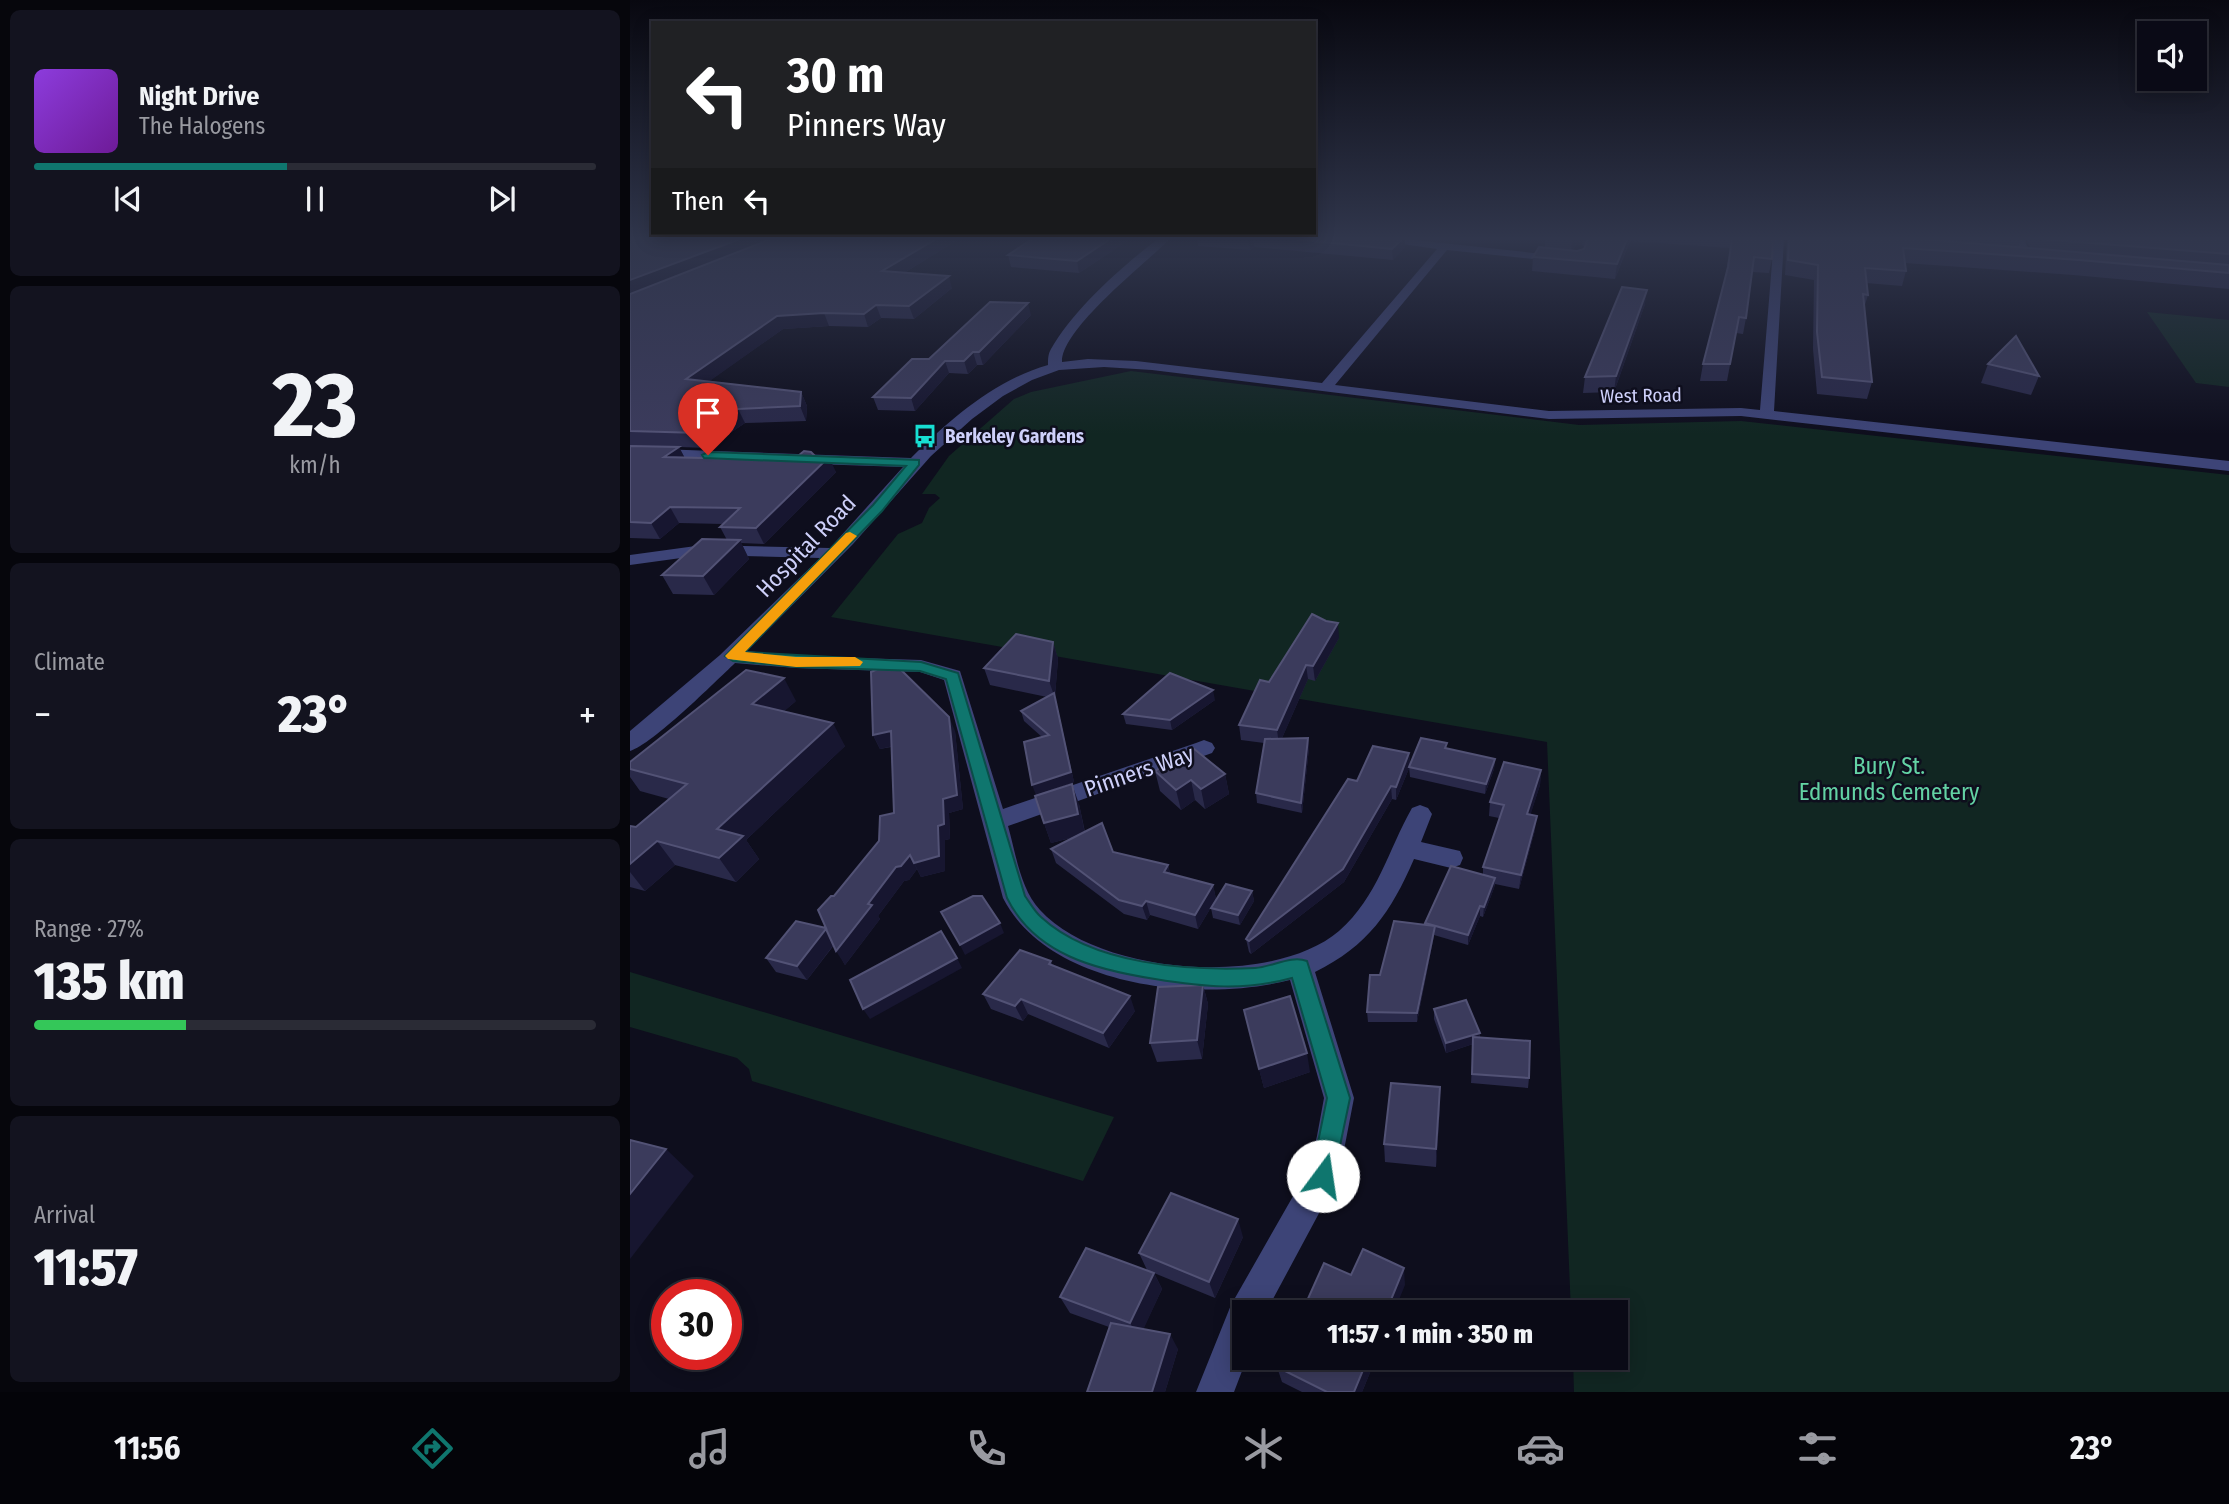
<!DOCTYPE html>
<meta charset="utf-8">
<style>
:root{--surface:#0a0a16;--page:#13131f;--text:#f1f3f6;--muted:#999aa1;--line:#2a2b35;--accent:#0f766e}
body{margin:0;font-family:"Fira Sans Condensed",sans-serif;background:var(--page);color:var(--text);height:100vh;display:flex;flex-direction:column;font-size:26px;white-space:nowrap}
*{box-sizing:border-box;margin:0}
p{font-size:23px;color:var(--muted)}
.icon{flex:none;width:38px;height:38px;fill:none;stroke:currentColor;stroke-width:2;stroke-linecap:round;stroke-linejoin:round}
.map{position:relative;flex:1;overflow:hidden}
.drawer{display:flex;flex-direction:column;gap:10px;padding:10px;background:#06060c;width:630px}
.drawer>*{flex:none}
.top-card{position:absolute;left:21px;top:21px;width:665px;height:214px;border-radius:0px;box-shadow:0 4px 18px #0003,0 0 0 2px var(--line);background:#202124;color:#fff;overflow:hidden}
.controls{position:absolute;left:1507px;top:21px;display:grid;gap:14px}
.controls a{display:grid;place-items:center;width:70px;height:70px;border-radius:0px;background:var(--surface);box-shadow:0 4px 18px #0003,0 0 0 2px var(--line);font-size:35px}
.speed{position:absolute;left:21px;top:1279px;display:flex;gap:14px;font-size:35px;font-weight:700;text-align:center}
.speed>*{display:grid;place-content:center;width:91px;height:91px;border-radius:50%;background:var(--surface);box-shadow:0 4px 18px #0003,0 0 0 2px var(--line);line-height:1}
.speed .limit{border:10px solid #d22;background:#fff;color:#111}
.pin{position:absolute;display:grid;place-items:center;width:60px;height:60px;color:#fff;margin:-72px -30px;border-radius:50% 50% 50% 0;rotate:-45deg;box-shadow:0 0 7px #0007}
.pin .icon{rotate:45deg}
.me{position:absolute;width:77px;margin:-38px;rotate:14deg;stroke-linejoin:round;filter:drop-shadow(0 0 5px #0008)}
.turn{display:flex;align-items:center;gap:24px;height:147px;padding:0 21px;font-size:32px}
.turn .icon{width:91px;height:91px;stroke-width:2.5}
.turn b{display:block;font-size:49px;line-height:60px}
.then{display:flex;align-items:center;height:66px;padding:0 21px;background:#0003;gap:14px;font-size:26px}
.big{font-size:52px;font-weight:800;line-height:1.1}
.drawer .widget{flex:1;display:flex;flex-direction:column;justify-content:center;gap:10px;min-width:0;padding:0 24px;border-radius:10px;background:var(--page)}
.drawer .dial{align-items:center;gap:0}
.dial b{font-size:91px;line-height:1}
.song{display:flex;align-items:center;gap:21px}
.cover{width:84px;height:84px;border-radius:10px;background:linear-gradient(135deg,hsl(270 70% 55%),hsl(280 70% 35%))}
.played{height:7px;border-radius:4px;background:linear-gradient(90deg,var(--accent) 45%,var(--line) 45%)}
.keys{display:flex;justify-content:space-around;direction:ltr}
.heat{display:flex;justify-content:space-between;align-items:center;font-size:38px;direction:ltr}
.charge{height:10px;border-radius:5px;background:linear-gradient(90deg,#34c759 27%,var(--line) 0)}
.trip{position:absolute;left:602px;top:1300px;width:396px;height:70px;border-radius:0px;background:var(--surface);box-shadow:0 4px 18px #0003,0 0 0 2px var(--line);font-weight:800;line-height:70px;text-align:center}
.menu{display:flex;height:112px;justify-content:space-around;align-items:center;background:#040409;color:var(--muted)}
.menu .icon{width:49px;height:49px}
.menu .on{color:var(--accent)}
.menu b{font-size:32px;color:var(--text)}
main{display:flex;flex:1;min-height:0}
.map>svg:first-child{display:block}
</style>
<main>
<section class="drawer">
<div class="widget">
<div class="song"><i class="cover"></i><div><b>Night Drive</b><p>The Halogens</p></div></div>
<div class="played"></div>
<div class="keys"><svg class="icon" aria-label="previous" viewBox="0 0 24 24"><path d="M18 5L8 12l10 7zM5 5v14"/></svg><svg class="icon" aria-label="pause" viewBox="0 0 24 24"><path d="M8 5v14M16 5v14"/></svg><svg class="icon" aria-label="next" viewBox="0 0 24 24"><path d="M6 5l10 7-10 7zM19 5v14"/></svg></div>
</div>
<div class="widget dial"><b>23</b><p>km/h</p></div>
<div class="widget"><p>Climate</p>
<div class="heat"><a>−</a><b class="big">23°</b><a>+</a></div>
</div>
<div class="widget"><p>Range · 27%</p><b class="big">135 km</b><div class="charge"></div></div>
<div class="widget"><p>Arrival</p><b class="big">11:57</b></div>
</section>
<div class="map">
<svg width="1599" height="1392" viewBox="0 0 1599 1392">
<rect width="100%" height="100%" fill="#0e0e1d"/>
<g fill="#112622">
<path d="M1517,312L1599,320V387L1566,383Z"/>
<path d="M501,371L949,425L1111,421L1599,475V1392H944L943,1358H985V1312H941L917,742L201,617L268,534L292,523L299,508L310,498L305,494H292L319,456L384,399L401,392Z"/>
<path d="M0,972L484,1117L453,1181L122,1081L119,1069L107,1058L0,1027Z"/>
</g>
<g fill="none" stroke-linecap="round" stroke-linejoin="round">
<g fill="#3d4477" fill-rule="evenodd">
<path d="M528,239H540C516,263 431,329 432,362L458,359L506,361L692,383L807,249L737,239H775L932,256L937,259L932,262L817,250L705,385L919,411L1111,408L1130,410L1144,239H1154L1144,411L1599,461V471L1111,416L919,419L522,370L474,367L429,370L402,380L373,396L342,419L301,456L223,544L117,651L166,656L291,660L330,671L373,809L566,743L574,740L582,743L585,748L582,753L378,826C386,854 390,888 410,910C469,975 642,988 709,931C748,897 758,850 782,808L790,805L798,808L802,814L791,842L830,851L833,858L830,865L821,868L784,859C761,912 738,946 685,972L724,1098L709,1176L636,1312H614V1358H617L604,1392H566L601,1305L678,1170L687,1136L694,1098L660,980C572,1003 419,988 373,898L314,680L290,672L166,668L105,663C85,682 23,744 0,751V731L90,655L190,558L73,555L0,565V555L73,545L200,548L273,467L0,458V448L281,458C319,420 365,380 418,365C418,359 418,354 421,349C443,310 492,266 528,239Z"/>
<path d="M1384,239H1394L1403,259L1402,261H1394Z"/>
</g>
</g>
<g fill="#292949" fill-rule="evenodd">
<path d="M0,239H329L274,273L322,288L284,319L251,318L238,327L199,326L153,329L79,381L171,392L177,406L176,421L115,423L78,448L49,447L54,457L151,460L186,457L206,472L134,544L111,543L119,559L84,595L43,594L32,575L97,540L90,527L93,524L49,523L30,539L0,538Z"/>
<path d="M500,239L449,273L381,267L378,255Z"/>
<path d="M567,239H775V247L763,260L624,247L620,250L568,246Z"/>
<path d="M915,239H1143L1142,259L1139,273L1122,272L1116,318L1113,334L1106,333L1097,381H1070L1073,364L1096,273L1100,248L1000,241L985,279L902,271L903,257L915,248ZM946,245H952L955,247L954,249L947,251H942Z"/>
<path d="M1157,239H1391L1388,248L1401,249L1396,239H1599V289L1443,275L1275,263L1276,271L1272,286L1236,283L1238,295L1234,308L1242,382L1237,399L1187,394L1183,349L1184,280L1155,275Z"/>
<path d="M1015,304L984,392L953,393L955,377Z"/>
<path d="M401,315L353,365H347L338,374L319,373L285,411L248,410L243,397L299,359Z"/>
<path d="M1358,364L1409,376L1401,395L1351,383Z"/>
<path d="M709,638L685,681L678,679L652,738H678L679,748L672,813L627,803L626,793L634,743L611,740L609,725L639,682Z"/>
<path d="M423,642L428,659L425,696L444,782L406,795L412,737L394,721L391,711L417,697L360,685L354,668Z"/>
<path d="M585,700L542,730L496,724L493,714Z"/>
<path d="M166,701L154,711L215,746L116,840L129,859L106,882L45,865L15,891L0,887V826L6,827L39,799L10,791L0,777V762Z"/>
<path d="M325,731L333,809L319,813L320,839L315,840V871L291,877L287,869L279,880L274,881L248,916L250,919L215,965L204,945L177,980L146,972L136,958L196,928L204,896L249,841L264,813L261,747L250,749L243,735Z"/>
<path d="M817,743L816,748L865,759L864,769L855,794L780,777L779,767Z"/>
<path d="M779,753L780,766L766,800L762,799L714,882L621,954L619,952L616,939L727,781Z"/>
<path d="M911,770L910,785L900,815L905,830L889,889L865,884L864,888L853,917L850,916L838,945L804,935L787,1022H738L737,1012L750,975L795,925V923L853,875V867L869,818L859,816L860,802Z"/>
<path d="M525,771L595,774L599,794L575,809L565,800L551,810L530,791Z"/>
<path d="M449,804L455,832L483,852L538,865L540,873L583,885L586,899L568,929L520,915L517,920L494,914L426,863L421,849L445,837L421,843L414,823Z"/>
<path d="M622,891L624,901L610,925L583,918L581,908Z"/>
<path d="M421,961L422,965L505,1011L479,1048L398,1014L393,1021L361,1009L353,994Z"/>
<path d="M573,985L578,1004L572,1059L527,1062L520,1043Z"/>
<path d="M804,1009L850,1033V1037L899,1078L898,1088L841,1083L843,1044L816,1053L804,1019Z"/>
<path d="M614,1010L680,1072L634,1088Z"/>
<path d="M810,1106L806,1167L755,1162L754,1144Z"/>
<path d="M613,1237L585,1298L524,1273L532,1289L513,1329L548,1349L535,1392H457L479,1327L440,1313L430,1297L517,1270L509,1253Z"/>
<path d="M651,1358H746L732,1392H672L652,1382L647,1367Z"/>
</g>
<g fill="#171630">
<path d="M110,239H146L0,295V280Z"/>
<path d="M306,239H329L256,284L252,271Z"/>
<path d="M480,239H500L449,273L447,261Z"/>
<path d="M619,239H623L624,247L620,250Z"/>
<path d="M772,239H775V247L763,260L762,249Z"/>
<path d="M942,239H953L952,245H946L941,253Z"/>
<path d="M997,239H1000L985,279L987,264Z"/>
<path d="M319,276L322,288L284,319L279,306Z"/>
<path d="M1017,290L1015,304L984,392L986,376Z"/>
<path d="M398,303L401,315L353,365L349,352Z"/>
<path d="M246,305L251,318L238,327L234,314Z"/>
<path d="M194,313L199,326L153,329L63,393L56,379L147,316Z"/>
<path d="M343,352L347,365L338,374L334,361Z"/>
<path d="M315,361L319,373L285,411L281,398Z"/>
<path d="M171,392L177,406L176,421L170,406Z"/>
<path d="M108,409L115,423L78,448L70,433Z"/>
<path d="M49,447L57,462L34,457Z"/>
<path d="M199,457L206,472L134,544L126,528Z"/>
<path d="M40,507L49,523L30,539L21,523Z"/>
<path d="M110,540L119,559L84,595L73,576Z"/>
<path d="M708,623L709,638L685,681L683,666Z"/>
<path d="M423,642L428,659L425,696L444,782L406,795L402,785L441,772L425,698L419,681Z"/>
<path d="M676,665L678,679L649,745L647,730Z"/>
<path d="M154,678L166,701L136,727L122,704Z"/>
<path d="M583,690L585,700L542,730L540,720Z"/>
<path d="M319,717L325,731L333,809L319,813L320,839L315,840V871L291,877L284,863L308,826L313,799Z"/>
<path d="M203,723L215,746L116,840L129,859L106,882L89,858L87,829Z"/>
<path d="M261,731L267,745L250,749L243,735Z"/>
<path d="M678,738L679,748L672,813L671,803Z"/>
<path d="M779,753L780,766L766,800V787Z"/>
<path d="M865,759L864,769L855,794L856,784Z"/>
<path d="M911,770L910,785L896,829L897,814Z"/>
<path d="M595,774L599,794L575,809L571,789Z"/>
<path d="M561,780L565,800L551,810L546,790Z"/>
<path d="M442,784L449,804L455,834L421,843L414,823Z"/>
<path d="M761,786L762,799L714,882L621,954L619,941Z"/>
<path d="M907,816L905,830L889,889L891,875Z"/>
<path d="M27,841L45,865L15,891L0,872V864Z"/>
<path d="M280,855L287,869L279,880L274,881L248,916L250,919L215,965L206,951L238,904L266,867Z"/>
<path d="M538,865L541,879L534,872Z"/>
<path d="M865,878L864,888L853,917L854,907Z"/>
<path d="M583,885L586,899L568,929L565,915Z"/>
<path d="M622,891L624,901L610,925L608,915Z"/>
<path d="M516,901L520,915L517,920L512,906Z"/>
<path d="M850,906V916L838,945V935Z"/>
<path d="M370,923L374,933L335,955L330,945Z"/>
<path d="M805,926L804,936L787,1022V1013Z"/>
<path d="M196,929L205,943L177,980L167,966Z"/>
<path d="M327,958L332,968L240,1019L233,1009Z"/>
<path d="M573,985L578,1004L572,1059L567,1040Z"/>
<path d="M500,996L505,1011L479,1048L473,1033Z"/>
<path d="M391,999L398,1014L393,1021L385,1006Z"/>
<path d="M850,1033L849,1042L816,1053V1043Z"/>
<path d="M677,1053L680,1072L634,1088L629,1069Z"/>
<path d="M810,1087V1106L806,1167V1149Z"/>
<path d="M36,1149L64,1176L0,1259V1194Z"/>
<path d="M608,1219L613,1237L585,1298L579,1282Z"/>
<path d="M774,1268L775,1285L764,1312H756Z"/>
<path d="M524,1273L532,1289L509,1339L500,1323Z"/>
<path d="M540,1334L548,1349L535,1392H522Z"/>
<path d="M738,1358H746L732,1392H724Z"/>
</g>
<g fill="#3b3b5c" stroke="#525275" stroke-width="2">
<path d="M0,239H110L0,280Z"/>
<path d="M141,239H306L252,271L319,276L279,306L246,305L234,314L194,313L147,316L56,379L171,392L170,406L108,409L70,433L0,431V294Z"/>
<path d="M402,239H480L447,261L378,255Z"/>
<path d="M662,239H772L762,249Z"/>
<path d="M958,239H997L987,264L903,257L909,247L947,251L954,249Z"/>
<path d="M1102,239H1143L1142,259L1124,257L1116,318L1109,317L1100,364H1073L1098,267Z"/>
<path d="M1159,239H1291L1599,265V273L1449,260L1273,248L1276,271L1235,268L1238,295L1233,294L1242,382L1192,377L1187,332L1188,265L1158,260Z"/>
<path d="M1410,239H1599V254Z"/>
<path d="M992,287L1017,290L986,376L955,377Z"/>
<path d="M360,302L398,303L349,352H343L334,361H315L281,398L243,397L282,359H299Z"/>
<path d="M1386,336L1409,376L1358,364Z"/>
<path d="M0,446L49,447L34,457L151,460L156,456H168L174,451L181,452L186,457H199L126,528L90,527L110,508L40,507L21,523L0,522Z"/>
<path d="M72,539L110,540L73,576L32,575Z"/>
<path d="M682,614L696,621L708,623L683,666L676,665L647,730L609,725L630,680L639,682Z"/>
<path d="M386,634L423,642L419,681L354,668Z"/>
<path d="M263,662L319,717L327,795L313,799L314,824L308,826L309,856L284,863L280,855L271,866L266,867L238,904L242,905L206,951L196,929L167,966L136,958L166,921L196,928L188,910L201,896H204L249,841L250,816L264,813L261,731L243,735L241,672Z"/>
<path d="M116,670L154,678L122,704L203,723L87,829L113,836L89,858L27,841L0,864V826L6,827L57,784L0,769V762Z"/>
<path d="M540,673L583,690L540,720L493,714Z"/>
<path d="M424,693L441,772L402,785L394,742L419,735L391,711Z"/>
<path d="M678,738L671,803L626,793L635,739Z"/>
<path d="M791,738L817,743L815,748L865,759L856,784L779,767Z"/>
<path d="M743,746L779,753L766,787L761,786L713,869L619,941L616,939L718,779L727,781Z"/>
<path d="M563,748L595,774L571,789L561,780L546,790L525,771Z"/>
<path d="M874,762L911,770L897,814L907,816L891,875L853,867L874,805L860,802Z"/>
<path d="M442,784L448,814L414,823L405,796Z"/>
<path d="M472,823L483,852L538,865L534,872L583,885L565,915L516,901L512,906L489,900L421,849Z"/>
<path d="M821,866L865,878L854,907L850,906L838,935L795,923Z"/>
<path d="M596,884L622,891L608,915L581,908Z"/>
<path d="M343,896H352L370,923L330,945L311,912Z"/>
<path d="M764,921L805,926L787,1013L737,1012L740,975H750Z"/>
<path d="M311,931L327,958L233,1009L220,980Z"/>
<path d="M390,950L421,961L419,964L500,996L473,1033L391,999L385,1006L353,994Z"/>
<path d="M573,985L567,1040L520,1043L528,987Z"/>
<path d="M660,996L677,1053L629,1069L614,1010Z"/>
<path d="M836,1000L850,1033L816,1043L804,1009Z"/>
<path d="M843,1037L900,1041L899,1078L842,1074Z"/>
<path d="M761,1083L810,1087L806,1149L754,1144Z"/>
<path d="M0,1140L36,1149L0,1194Z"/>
<path d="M541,1193L608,1219L579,1282L509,1253Z"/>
<path d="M456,1248L524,1273L500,1323L430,1297Z"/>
<path d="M733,1249L774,1268L756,1312H672L694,1263L721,1275Z"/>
<path d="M481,1323L540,1334L522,1392H457Z"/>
<path d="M651,1358H738L724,1392H697L647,1367Z"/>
</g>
<linearGradient id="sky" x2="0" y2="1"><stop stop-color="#080810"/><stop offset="0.55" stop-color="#30364c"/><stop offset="1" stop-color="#30364c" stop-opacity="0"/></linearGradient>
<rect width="1599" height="434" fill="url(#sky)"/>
<path fill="#0f766e" stroke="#0a4d48" stroke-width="2" d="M78,452L289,460V465L252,511L115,652L291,662L328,673L395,896C400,903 405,912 411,917C463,965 559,971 625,968C642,967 661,955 677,961L720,1098L702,1184L693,1188L685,1184L681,1176L697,1098L662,978C614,991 574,987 525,979C467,970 405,955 377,898L316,679L290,671L166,667L103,661L95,656L243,505L276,466L74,458L72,455Z"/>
<path fill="#f59e0b" d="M220,532L227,536L225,538L115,652L166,657H225L233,662L230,666L166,667L98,659L95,656L98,653L216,533Z"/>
<defs>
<g id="bus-bare" transform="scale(1.89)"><path d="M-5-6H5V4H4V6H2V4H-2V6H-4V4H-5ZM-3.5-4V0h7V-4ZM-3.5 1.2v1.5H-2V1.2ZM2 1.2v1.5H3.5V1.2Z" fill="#17ded2" stroke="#0e0e1d" stroke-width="2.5" paint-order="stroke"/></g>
</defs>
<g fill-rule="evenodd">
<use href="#bus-bare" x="295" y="436"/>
</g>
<g text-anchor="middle" stroke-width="5" stroke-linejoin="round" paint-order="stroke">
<g font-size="19" fill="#ced0fa" stroke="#0e0e1d">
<text transform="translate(1011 395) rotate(-1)" y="7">West Road</text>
</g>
<g font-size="19" font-weight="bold" fill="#ced0fa" stroke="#0e0e1d" text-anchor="start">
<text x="315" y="443">Berkeley Gardens</text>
</g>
<g font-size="23" fill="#ced0fa" stroke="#0e0e1d">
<text transform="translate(176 546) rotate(-46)" y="8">Hospital Road</text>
<text transform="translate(509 771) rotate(-19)" y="8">Pinners Way</text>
</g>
<g font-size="23" fill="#63d2a4" stroke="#0e0e1d">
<text x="1259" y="774">Bury St.<tspan x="1259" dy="26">Edmunds Cemetery</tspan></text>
</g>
</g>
</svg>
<div class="controls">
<a><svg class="icon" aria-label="sound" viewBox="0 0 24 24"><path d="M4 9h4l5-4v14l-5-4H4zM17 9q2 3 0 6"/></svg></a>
</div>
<div class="speed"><div class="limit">30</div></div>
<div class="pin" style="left:78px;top:455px;background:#d93025"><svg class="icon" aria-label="arrive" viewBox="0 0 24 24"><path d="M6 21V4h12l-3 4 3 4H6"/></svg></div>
<svg class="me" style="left:693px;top:1176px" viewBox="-20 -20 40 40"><circle r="19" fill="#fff"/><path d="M0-13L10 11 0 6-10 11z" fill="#0f766e"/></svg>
<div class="trip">11:57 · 1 min · 350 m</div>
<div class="top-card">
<div class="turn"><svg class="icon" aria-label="left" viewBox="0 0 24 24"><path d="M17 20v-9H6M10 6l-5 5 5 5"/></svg><div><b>30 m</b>Pinners Way</div></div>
<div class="then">Then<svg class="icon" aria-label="left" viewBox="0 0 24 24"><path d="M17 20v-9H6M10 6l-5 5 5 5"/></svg></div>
</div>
</div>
</main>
<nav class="menu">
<b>11:56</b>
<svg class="icon on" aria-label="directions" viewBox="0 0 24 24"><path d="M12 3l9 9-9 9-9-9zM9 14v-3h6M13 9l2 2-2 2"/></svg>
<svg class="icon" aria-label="music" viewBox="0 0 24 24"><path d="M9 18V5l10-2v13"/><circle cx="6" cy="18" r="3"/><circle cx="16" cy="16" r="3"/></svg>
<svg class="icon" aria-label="phone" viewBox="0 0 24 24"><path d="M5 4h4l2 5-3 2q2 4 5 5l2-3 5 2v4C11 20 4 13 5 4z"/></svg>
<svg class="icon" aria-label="climate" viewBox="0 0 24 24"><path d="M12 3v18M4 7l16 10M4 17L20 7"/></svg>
<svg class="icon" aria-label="car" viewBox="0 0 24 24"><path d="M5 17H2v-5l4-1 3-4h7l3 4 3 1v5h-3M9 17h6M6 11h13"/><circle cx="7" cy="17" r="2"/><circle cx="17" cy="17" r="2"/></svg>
<svg class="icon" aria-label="filters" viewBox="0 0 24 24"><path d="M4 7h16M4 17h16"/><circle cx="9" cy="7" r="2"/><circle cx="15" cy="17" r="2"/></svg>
<b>23°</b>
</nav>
